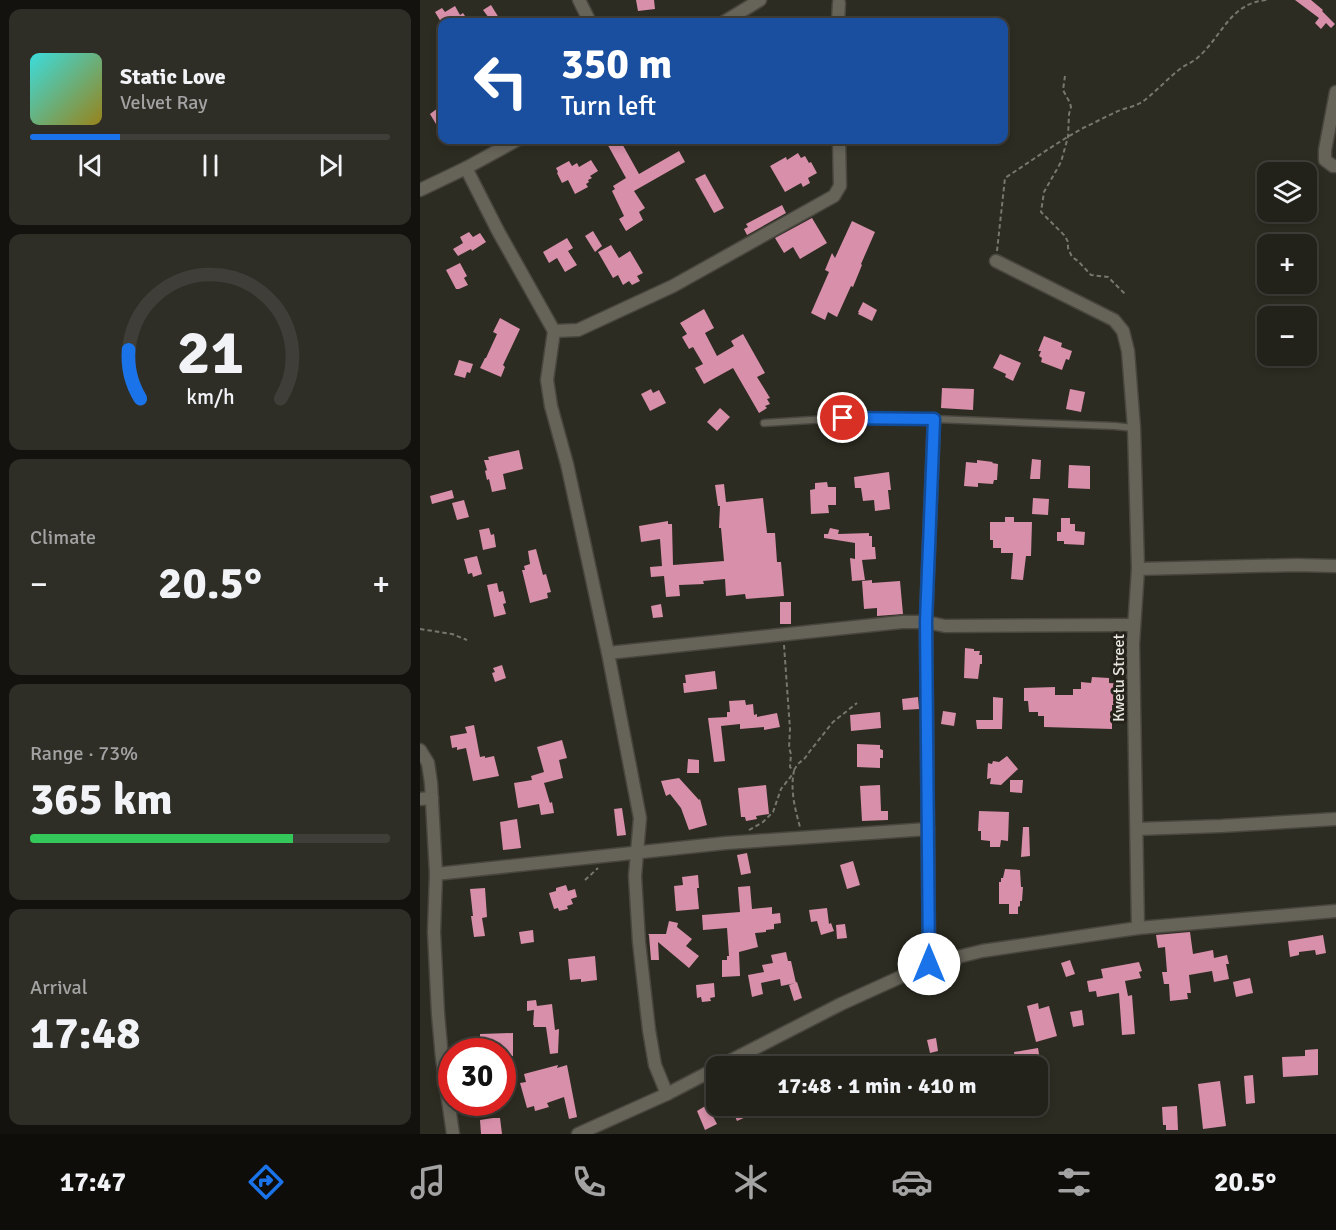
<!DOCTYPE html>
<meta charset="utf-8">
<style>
:root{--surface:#22211a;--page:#2e2e27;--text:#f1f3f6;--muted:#a2a3a2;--line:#3f3e39;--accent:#1a73e8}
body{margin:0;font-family:Signika,sans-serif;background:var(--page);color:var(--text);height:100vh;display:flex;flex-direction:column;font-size:22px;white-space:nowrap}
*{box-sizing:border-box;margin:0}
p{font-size:20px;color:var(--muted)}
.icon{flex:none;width:33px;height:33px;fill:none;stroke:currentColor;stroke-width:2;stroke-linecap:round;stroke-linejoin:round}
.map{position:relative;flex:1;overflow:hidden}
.panel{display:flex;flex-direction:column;gap:9px;padding:9px;background:#13120e;width:420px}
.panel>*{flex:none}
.hud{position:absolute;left:18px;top:18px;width:570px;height:126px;border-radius:12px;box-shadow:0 3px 9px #0003,0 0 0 2px var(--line);background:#1a4fa0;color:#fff;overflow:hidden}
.buttons{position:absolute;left:837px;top:162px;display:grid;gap:12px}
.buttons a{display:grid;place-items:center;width:60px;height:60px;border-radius:12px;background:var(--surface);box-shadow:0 3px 9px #0003,0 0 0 2px var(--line);font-size:30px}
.speed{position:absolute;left:18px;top:1038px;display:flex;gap:12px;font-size:30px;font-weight:700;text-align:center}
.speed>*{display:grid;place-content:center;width:78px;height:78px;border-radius:50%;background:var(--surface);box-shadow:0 3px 9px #0003,0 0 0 2px var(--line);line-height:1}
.speed .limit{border:9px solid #d22;background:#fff;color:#111}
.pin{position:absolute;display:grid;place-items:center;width:51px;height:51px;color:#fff;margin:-26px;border:3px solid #fff;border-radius:50%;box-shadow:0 2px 6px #0007}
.me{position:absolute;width:66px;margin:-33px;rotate:0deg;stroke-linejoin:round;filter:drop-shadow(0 0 4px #0008)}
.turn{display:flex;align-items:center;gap:21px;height:126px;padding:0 24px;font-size:27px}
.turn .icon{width:78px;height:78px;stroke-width:2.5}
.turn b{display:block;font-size:42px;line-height:51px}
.big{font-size:45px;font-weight:700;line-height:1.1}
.panel .widget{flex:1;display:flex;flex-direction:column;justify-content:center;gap:9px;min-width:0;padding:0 21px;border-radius:12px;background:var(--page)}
.panel .dial{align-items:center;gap:0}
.dial svg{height:156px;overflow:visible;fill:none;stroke:var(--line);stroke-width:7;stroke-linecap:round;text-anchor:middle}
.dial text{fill:var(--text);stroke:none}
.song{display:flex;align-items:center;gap:18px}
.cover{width:72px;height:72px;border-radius:9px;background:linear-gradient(135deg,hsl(180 70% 55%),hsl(50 70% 35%))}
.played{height:6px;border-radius:3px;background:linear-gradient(90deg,var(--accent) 25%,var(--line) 25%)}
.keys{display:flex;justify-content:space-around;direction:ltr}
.heat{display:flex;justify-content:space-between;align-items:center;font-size:33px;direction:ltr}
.charge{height:9px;border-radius:4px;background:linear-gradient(90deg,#34c759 73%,var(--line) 0)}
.trip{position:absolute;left:286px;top:1056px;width:342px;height:60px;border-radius:12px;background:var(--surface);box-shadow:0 3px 9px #0003,0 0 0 2px var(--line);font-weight:700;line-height:60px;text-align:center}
.tab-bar{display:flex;height:96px;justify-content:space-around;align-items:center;background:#0e0d0a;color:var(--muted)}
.tab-bar .icon{width:42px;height:42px}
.tab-bar .current{color:var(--accent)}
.tab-bar b{font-size:27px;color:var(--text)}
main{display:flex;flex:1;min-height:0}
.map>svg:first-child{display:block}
</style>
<main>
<section class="panel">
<div class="widget">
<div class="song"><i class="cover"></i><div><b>Static Love</b><p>Velvet Ray</p></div></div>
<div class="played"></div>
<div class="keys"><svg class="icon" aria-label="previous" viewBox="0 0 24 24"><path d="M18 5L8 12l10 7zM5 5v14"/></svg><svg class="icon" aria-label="pause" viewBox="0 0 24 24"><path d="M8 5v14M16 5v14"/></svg><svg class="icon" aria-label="next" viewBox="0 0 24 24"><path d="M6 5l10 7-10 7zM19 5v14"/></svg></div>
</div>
<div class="widget dial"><svg viewBox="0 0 100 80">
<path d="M14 69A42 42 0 1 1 86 69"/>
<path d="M14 69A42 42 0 0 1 8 44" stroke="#1a73e8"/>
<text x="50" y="56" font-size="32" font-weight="700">21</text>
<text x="50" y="72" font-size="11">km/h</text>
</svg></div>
<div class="widget"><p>Climate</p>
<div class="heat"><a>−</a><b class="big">20.5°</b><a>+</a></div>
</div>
<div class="widget"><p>Range · 73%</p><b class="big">365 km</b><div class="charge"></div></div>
<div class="widget"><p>Arrival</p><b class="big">17:48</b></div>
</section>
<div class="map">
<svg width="916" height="1134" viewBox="0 0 916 1134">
<rect width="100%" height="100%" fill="#2d2c22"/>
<g fill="#d88faa">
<path d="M216,0H234L235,9L218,11Z"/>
<path d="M875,0H891L903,10L902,11L915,24L911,28L906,23L901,29L895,23L899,18Z"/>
<path d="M71,5L79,18L72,22L63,10Z"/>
<path d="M35,6L40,15L43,13L49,22H21L15,12L22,8L25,12Z"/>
<path d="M22,105V120L16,124L10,114Z"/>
<path d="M185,140H200L219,174L259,151L265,162L214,191L225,208L219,212L223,220L206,231L199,219L204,216L192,191L195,189L193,186L206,178Z"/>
<path d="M378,153L381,158L385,156L389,163L391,162L397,173L388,178L390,183L383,187L381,183L365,192L350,166L366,157L367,160Z"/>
<path d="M171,160L178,171L170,176L172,178L168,180L169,182L166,184L168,187L155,194L148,180L142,183L137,173L138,172L136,168L149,161L152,166L157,163L159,167Z"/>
<path d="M285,174L304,208L294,213L275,179Z"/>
<path d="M362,205L366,213L327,235L324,229L328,227L326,224Z"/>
<path d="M392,218L407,243L380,259L373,247L364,253L355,238Z"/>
<path d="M432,221L455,232L441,264L442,265L433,287L431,286L417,317L408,312L405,320L391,313L409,272L405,270L412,253L415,258Z"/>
<path d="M173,231L182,246L175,252L165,236Z"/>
<path d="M49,232L53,237L60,233L66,242L52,251L51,249L38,256L33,249L43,243L40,237Z"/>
<path d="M147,238L153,248L148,251L157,265L145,272L137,258L129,263L123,252Z"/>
<path d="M191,245L199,258L210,251L223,273L217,276L220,281L212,285L209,281L203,285L198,275L193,278L178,252Z"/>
<path d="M40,263L47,276L44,278L48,285L39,289H36L26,270Z"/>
<path d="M443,302L457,310L452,321L438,314L439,312H438Z"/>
<path d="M284,309L294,328L285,333L297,356L314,346L311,341L323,334L345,373L337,377L350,398L347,399L350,404L345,406L347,408L339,413L313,368L284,384L275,368L283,364L273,347L269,349L262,337L267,334L260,323Z"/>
<path d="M80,318L100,329L83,365L85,367L81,377L60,368L65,358H66L77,334L73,332Z"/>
<path d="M624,336L642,343L641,347L652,351L649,360L646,359L642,370L621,362L622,358L619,356L621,351H618Z"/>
<path d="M580,354L601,363L593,381L585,377L586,374L573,368Z"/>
<path d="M39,360L53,364L50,373L47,372L45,378L34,375Z"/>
<path d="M522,388L554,389L553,410L521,408Z"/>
<path d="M231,389L233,393L239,390L246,403L230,411L221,394Z"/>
<path d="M650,389L665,392L661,412L646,409Z"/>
<path d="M300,408L310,417L297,431L287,422Z"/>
<path d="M99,450L103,469L83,474L86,489L72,492L69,479L67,480L65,471L67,470L64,460H69L68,457Z"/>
<path d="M612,459L621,460L620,479H610Z"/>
<path d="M557,460L573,462L572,463L578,464L577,480H574L573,484L558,483V487L544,486L546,462L557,463Z"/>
<path d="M649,465L670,466V489L648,488Z"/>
<path d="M469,472L471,490H468L470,509L455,511L454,500L443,501L441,488H435L434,477Z"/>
<path d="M407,482L408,487H416V505H408L409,513L391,514L390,490L395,489V483Z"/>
<path d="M304,484L306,502L343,498L347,533H355L357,562H361L364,596L326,599L325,594L306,596L305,579L283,581L284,584L259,585L260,596L246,597L244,576L231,577L230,567L242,566L240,539L221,542L219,526L248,521V524H252L253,565L304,561L301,528H299L300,506H298L295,485Z"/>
<path d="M32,490L34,498L12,504L10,496Z"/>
<path d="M613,498L629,499L628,515L612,514Z"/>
<path d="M44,500L49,517L37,520L32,503Z"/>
<path d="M585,517H594V522H612L611,556H606L603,580L591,579L593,553H581V548H573V540H570V522H585Z"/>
<path d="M641,518H650V524H655V531L665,532L664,545L644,544V541H637V532H641Z"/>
<path d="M69,528L71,535L74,534L76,547L63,550L59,530Z"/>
<path d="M410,528L419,530L418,534L449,533V536H452V547H455L456,559L442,560L445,580L432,581L430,558L435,559V543L404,538V534H408Z"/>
<path d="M116,549L123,575L126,574L131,592L127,593L128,598L110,603L102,570H105L104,566L110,564L108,551Z"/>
<path d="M57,556L62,574L53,577L52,573L48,574L44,559Z"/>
<path d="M452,580V583L480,581L483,614L457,616V608L444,609L442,581Z"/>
<path d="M77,583L79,592L83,591L86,603L83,604L86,614L74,617L67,585Z"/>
<rect x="360" y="602" width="11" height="22"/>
<path d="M241,604L243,617L233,618L231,606Z"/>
<path d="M545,648L554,649V651H560L559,655H562V664H560L558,679L544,678Z"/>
<path d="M82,665L86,678L75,682L72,673L75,672L73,668Z"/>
<path d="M295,671L297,689L264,693L263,683H266L265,675Z"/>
<path d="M672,677L689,678V683L705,684L704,701L695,700L694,705H692V729L624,727V716H618V712H609L608,701H604V688L635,687V695H653V689H661V682L671,683Z"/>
<path d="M498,697L499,709L483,710L482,699Z"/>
<path d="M573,697L583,698L582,729H557L556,720H573Z"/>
<path d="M325,700L326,705L333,704L334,715L337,714V717L357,713L360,727L344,730V727L320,729V724L301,726L305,761L294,762L288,718L307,717V712H310L309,701Z"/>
<path d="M523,711L536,713L534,726L521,724Z"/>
<path d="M460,712L461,728L431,731L430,715Z"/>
<path d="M54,725L60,757L65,756V758L74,756L79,776L53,781L46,748L37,750V747L32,748L30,736L47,733L45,727Z"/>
<path d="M142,740L147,758L139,760L143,778L124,783L130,803L132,802L134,813L121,815L119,804L98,808L94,783L112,780L111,776L124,772L117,747Z"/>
<path d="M437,744L460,745V749L463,750V758H460V768L437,767Z"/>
<path d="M587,756L598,769L581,785L570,784L571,778L567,779L568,763L572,764L573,761L579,762Z"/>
<path d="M268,759L279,760V773H267Z"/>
<path d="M259,778L279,800L280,799L287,825L269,830L261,808L250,794L246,796L241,781Z"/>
<path d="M590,780H603L602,793L590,792Z"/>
<path d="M346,785L349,814L336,816L337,819L326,821L325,817H321L318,788Z"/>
<path d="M460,785L461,811H468V820L442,821L440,786Z"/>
<path d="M202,808L206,835L197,836L194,809Z"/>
<path d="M559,811L589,812L588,841L581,840L580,847H570V841L561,840V831H558Z"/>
<path d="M97,819L101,848L83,850L80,822Z"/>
<path d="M603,827H609L610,856L601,857Z"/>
<path d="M327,853L331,873L321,875L317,855Z"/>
<path d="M433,861L440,885L427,889L420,865Z"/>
<path d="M585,869L600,870L601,887H603L602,901H600V906L598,907V914H589V904H579V882H581V878H583Z"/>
<path d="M278,875L279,888H277L279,909L256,911L254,886L263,885L262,877Z"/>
<path d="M146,885L148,891L155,889L157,897L151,899L153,904L147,906L148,909L139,911L138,908L134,909L129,893L136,891V888Z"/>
<path d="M330,886L332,909L352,907V914L360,913L361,923L354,924V929L346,930V932L335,933L338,947L319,952L320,976L302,977V960H307V956H309L307,928L283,930L282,915L320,912L318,887Z"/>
<path d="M65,888L67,917L62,918L65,936L54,937L51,916H53L50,889Z"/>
<path d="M407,908L409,924L411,923L414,931L401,935L397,921L391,922L389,910Z"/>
<path d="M249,921L258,923L257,927L272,939L266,946L279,956L269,968L238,942L239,960H231L229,935L228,934H246Z"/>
<path d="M425,924L427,938L417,939L416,925Z"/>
<path d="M113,930L114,942L101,944L99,932Z"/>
<path d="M770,932L773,954L793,950L794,958L807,955L809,964H806L809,979L794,982L792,971L769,975L771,993H767L768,999L750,1001L749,984H744L742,972H747L745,947L738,948L736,935Z"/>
<path d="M903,935L906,953L896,955L895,950L879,952V955L870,957L868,941Z"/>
<path d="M366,952L368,961H371L376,983L361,986L360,979L341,983L343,994L332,997L328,975L344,972L342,965L353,963L351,955Z"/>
<path d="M175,956L177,980L161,982V979L150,980L148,959Z"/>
<path d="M650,960L655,974L646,977L641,963Z"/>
<path d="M719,962L722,971L719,972L721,978L705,981L708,996L712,995L715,1034L702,1035L699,993L677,997L676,991L669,992L667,981L683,978L681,969Z"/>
<path d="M830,978L833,993L816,997L813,982Z"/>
<path d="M377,982L382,998L374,1001L369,985Z"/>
<path d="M294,983L295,997L290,998L291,1001L282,1002L281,997L277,998L276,985Z"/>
<path d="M116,1000L117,1006L132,1004L135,1030L139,1029L138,1053L130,1054L126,1027H114V1025H113L114,1010L107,1011V1001Z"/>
<path d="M618,1003L619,1009L629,1006L637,1036L616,1042L607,1006Z"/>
<path d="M662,1010L664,1025L653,1027L650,1012Z"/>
<path d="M93,1033V1056H82V1052H63V1049H60V1034Z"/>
<path d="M516,1038L518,1051L510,1053L507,1040Z"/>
<path d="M618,1048L621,1066H596L594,1052Z"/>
<path d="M898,1049V1075L863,1077L862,1057L885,1056V1050Z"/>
<path d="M138,1065L137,1068L147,1065L157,1117L149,1119L144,1097L127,1103L129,1107L115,1111L114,1106L107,1108L100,1083L106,1082L104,1074Z"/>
<path d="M833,1075L835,1103L826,1104L824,1076Z"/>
<path d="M800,1081L806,1126L783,1129L778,1084Z"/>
<path d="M287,1105L297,1124L285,1130L277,1111Z"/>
<path d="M316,1106H334L337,1112L317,1121L313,1112L318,1110Z"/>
<path d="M757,1106L758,1130H746V1125H743L742,1107Z"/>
<path d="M73,1118H80L82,1134H61L60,1120Z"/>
</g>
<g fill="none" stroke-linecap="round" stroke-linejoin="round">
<g stroke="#48463e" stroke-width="9">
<path id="lane" d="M344,423L423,418L514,419L695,426L714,428"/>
</g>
<g stroke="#48463e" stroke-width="15">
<g id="street">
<path d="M159,0L170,22"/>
<path d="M304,22L340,0"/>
<path d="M418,22L419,3"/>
<path d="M916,92L905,150V160L913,166H916"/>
<path d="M46,168L78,231L134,331L127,380L131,406L147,464L161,528L188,653L220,818L215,876L219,942L229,1030L235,1065L247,1094"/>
<path d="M0,190L46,168L97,140"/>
<path d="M576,261L694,320L703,331L708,351L714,428L718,569L713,644L718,928"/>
<path d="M134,331L158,330L253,286L414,196L420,186L419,140"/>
<path d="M718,569L876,565L916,566"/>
<path d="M188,653L482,622H506L525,626L714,625"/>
<path d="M0,750L8,763L11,783L16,874L14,932L18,1014L22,1058L33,1134"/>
<path d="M0,799L12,798"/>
<path d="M717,829L801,826L916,819"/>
<path d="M16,874L306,843L508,829"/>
<path d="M509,964L506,622L514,419"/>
<path d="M300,1066L421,1004L509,964L562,951L718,928L916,911"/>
<path d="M158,1134L247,1094L297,1068"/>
</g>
</g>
<g stroke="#78776f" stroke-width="2" stroke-dasharray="4.5 3" stroke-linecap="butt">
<path d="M645,76L643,90L650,103L651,107L649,114L648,137L641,162L624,192L621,212L645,236L648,242V248L652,257L658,261L671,275L688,277L705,294"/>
<path d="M577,251L585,178C611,161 636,143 663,128C674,123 685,117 696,112C704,108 714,107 722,102C736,92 747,79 760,69C765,65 771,63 776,59C802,38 809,2 848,0"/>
<path d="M0,629L32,634L47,640"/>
<path d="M364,645L370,729L369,748L371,754L370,767L374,771C370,790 375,809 380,827"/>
<path d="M374,770L378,764L385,758L390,751L413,722L437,703"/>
<path d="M329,830L343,822L353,812L361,789L372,775"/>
<path d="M165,880L178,868"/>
</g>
<use href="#lane" stroke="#666459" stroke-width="6"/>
<use href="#street" stroke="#666459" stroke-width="12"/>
</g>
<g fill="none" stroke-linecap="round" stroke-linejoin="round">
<g stroke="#114b97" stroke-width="15">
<path id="route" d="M423,418L514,419L506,622L509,964"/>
</g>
<use href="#route" stroke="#1a73e8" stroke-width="10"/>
</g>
<g text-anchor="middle" stroke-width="6" stroke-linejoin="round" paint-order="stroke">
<g font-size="16" fill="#e7e6e0" stroke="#242219">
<text transform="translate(698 678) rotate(-90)" y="6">Kwetu Street</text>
</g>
</g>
</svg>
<div class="buttons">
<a><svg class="icon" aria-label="layers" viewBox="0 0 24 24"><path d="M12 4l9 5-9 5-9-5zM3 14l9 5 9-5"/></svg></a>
<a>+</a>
<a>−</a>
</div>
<div class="speed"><div class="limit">30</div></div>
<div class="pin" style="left:423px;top:418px;background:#d93025"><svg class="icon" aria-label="arrive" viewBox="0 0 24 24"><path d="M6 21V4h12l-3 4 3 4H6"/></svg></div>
<svg class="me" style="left:509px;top:964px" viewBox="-20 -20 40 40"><circle r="19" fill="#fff"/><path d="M0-13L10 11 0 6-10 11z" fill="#1a73e8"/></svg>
<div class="trip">17:48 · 1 min · 410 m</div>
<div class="hud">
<div class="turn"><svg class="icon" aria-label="left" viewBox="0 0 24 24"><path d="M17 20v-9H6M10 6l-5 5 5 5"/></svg><div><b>350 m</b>Turn left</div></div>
</div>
</div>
</main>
<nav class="tab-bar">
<b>17:47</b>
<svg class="icon current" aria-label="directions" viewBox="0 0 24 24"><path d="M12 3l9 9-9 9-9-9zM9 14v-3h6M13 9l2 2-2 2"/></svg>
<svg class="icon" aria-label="music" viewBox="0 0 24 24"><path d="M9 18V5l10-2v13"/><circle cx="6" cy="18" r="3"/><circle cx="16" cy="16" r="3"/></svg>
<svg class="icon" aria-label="phone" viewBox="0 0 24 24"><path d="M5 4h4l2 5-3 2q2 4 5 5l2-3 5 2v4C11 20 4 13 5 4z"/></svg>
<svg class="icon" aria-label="climate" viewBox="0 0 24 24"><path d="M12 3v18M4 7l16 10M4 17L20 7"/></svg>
<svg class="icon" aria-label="car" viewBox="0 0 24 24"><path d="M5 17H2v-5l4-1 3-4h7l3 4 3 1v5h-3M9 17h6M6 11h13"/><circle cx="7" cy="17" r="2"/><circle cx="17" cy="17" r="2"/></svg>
<svg class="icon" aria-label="filters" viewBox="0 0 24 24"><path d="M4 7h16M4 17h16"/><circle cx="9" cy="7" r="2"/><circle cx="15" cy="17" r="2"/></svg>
<b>20.5°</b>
</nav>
